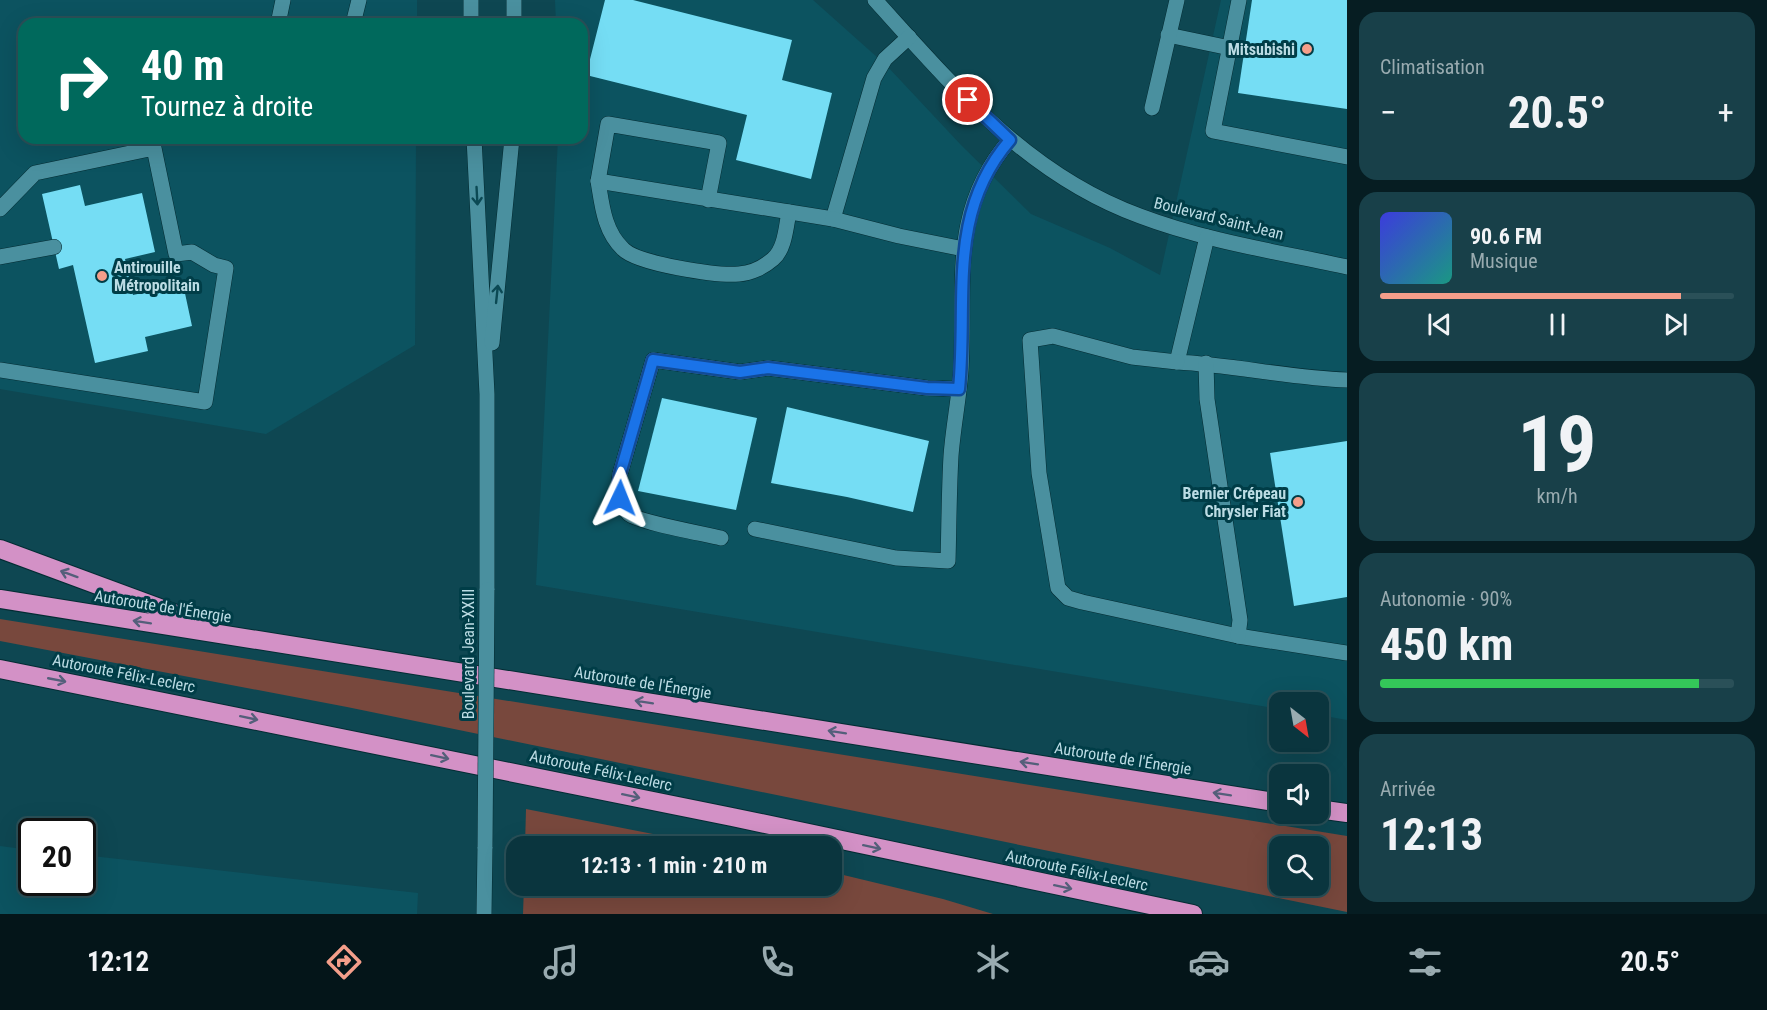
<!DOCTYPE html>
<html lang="fr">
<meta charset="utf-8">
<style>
:root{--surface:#0a353e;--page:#184049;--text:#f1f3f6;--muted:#99abb0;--line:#2a5058;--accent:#f49e8a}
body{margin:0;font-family:"Roboto Condensed",sans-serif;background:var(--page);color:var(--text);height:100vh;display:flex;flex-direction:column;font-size:22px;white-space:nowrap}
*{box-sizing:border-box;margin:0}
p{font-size:20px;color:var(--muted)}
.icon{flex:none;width:33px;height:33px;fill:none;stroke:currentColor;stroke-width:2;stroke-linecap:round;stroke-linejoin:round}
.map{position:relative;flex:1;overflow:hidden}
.details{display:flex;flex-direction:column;gap:12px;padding:12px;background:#061d22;width:420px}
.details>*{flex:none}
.banner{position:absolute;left:18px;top:18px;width:570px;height:126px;border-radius:18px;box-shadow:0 6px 24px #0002,0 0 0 2px var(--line);background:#00695c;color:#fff;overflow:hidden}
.needle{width:39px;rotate:149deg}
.tools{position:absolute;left:1269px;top:692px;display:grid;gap:12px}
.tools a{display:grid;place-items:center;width:60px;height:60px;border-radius:12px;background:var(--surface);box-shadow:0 6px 24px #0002,0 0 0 2px var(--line);font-size:30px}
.speed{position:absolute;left:18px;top:818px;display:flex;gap:12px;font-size:30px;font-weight:700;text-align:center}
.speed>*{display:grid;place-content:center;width:78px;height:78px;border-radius:50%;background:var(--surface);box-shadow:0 6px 24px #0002,0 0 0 2px var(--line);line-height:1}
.speed .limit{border:3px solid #111;border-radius:9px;background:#fff;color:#111}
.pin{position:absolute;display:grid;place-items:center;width:51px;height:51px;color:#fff;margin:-26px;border:3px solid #fff;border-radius:50%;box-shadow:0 2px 6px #0007}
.me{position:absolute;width:66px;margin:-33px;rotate:2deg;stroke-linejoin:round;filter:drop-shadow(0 0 4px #0008)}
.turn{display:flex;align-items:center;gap:21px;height:126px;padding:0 24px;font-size:27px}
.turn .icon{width:78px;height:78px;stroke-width:2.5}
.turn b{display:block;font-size:42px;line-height:51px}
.big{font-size:45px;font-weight:700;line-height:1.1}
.details .tile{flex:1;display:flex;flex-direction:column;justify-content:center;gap:9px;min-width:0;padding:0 21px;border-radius:18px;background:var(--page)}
.details .dial{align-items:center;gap:0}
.dial b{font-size:78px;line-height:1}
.song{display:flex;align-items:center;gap:18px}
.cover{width:72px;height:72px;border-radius:9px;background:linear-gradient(135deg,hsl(240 70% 55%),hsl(170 70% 35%))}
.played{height:6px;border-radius:3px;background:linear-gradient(90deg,var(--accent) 85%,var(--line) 85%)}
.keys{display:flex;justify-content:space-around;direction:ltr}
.heat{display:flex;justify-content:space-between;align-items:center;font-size:33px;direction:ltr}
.charge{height:9px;border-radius:4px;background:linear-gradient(90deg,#34c759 90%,var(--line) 0)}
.trip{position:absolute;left:506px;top:836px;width:336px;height:60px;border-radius:18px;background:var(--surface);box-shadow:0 6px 24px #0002,0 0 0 2px var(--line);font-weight:700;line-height:60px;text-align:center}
.menu{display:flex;height:96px;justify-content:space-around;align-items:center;background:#041519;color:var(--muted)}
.menu .icon{width:42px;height:42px}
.menu .current{color:var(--accent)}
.menu b{font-size:27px;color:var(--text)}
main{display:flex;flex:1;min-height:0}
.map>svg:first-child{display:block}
</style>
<main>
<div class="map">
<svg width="1347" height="914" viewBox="0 0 1347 914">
<rect width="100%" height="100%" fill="#0e4752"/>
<g fill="#0c5360">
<path d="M0,0H417V24H24V138H416L415,345L266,434L0,389Z"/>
<path d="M555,0H813L887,66L961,145L1031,214L1110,248L1160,275L1221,0H1347V720L1319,715L1318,702H1280L1279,709L536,585L558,138H582V24H556Z"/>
<path d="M0,846L31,850L32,882H82L83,855L418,893L417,914H0Z"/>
</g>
<g fill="#78483d" fill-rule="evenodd">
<path d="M0,619L1347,836V912L347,707L0,641ZM1280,846H1318V885H1280Z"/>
<path d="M526,809L714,846H525Z"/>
<path d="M831,872L943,899L993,914H523L524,885H831Z"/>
</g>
<g fill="#75ddf4">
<path d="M605,0H633L792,40L782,80L832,93L811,179L736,160L747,115L586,75Z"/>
<path d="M1252,0H1347V109L1238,93Z"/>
<path d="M80,185L85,206L142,193L155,252L125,259L133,295L183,284L192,326L145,337L148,351L95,363L73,265L59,269L42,194Z"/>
<path d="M662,398L757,418L736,510L638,491Z"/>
<path d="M787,407L929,441L913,512L847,497L771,483Z"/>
<path d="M1347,441V597L1294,606L1270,453Z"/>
</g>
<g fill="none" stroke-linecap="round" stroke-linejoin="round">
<g stroke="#042c33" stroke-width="16">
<g id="minor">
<path d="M471,0V24"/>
<path d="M514,0V24"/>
<path d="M875,0C953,86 1027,175 1140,216C1206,241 1278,252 1347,267"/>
<path d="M1239,0L1213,131L1347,157"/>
<path d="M278,24L283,0"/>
<path d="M353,24L359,0"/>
<path d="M1168,35L1230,48"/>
<path d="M1152,108L1177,0"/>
<path d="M474,138L487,394V590"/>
<path d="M598,181C602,205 604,231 623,249C638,264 717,276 739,274C751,273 764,267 773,259C785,249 786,227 789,212"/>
<path d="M708,200L719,143L608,124L598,181L833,219L874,78L885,59L909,37"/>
<path d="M0,209L35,173L154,148L176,254L192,252L214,265L226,268L205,402L0,370"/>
<path d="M833,219L899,236L964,249"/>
<path d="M1207,237L1177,362C1234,365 1290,378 1347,380"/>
<path d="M0,257L54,247"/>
<path d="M492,343L512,138"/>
<path d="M1177,362L1132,357L1053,336L1030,340L1039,473L1058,588L1068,598L1082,602L1238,636L1347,653"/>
<path d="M1206,363L1207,399L1240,620L1238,636"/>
<path d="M755,529L896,558L948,561C949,526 949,491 951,456C953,428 959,399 961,370C966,285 948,211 1010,140"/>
<path d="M721,538C705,534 638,522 629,514C618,503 618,488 620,474L653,360L740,372L768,368L927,388L959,389"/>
<path d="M484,914L485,847"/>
</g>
</g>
<g stroke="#042c33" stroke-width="20">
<g id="highway">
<path d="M0,549L203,624"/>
<path d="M0,599L1280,803"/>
<path d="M0,669L732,817L1193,914"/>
<path d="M1318,809L1347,813"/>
</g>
</g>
<use href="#minor" stroke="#4a909f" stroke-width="15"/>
<use href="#highway" stroke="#d391c6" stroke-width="18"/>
<g stroke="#042c33" stroke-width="16" stroke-linecap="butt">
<path id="minor-bridge" d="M485,847L487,590"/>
</g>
<use href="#minor-bridge" stroke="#4a909f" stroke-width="15"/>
</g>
<defs><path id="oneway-shaft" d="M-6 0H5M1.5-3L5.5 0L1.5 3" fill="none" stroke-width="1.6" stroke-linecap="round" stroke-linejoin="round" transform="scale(1.5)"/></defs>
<g stroke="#0b4954">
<use href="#oneway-shaft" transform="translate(477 196) rotate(87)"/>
<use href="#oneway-shaft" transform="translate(497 294) rotate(-84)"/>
</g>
<g stroke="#545f7a">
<use href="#oneway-shaft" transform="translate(69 574) rotate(-160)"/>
<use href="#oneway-shaft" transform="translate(142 622) rotate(-171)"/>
<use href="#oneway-shaft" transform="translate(57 680) rotate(11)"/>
<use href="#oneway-shaft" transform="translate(644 702) rotate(-171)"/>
<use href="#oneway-shaft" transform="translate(249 718) rotate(12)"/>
<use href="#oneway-shaft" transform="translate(837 732) rotate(-171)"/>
<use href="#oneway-shaft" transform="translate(440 757) rotate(12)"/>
<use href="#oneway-shaft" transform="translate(1029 763) rotate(-171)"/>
<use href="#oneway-shaft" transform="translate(1222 794) rotate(-171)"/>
<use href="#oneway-shaft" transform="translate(631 796) rotate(12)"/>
<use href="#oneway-shaft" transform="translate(872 847) rotate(12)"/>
<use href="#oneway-shaft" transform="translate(1063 887) rotate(12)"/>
</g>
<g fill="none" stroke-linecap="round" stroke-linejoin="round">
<g stroke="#114b97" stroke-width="15">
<path id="route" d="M620,498L618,489L620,474L653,360L740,372L768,368L927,388L959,389C968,300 946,214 1010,140L968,100"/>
</g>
<use href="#route" stroke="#1a73e8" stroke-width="10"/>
</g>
<g fill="#f49e8a" stroke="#003d47" stroke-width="2">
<circle cx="1307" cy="49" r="6"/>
<circle cx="102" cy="276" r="6"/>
<circle cx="1298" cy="502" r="6"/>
</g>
<g text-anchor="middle" stroke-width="6" stroke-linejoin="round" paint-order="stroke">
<g font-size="16" font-weight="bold" fill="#bbdce4" stroke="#003d47" text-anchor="end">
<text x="1295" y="55">Mitsubishi</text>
<text x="114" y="273" text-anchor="start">Antirouille<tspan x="114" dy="18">Métropolitain</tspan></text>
<text x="1286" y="499">Bernier Crépeau<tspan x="1286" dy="18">Chrysler Fiat</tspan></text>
</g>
<g font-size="16" fill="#bbdce4" stroke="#003d47">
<text transform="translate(1219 218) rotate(14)" y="6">Boulevard Saint-Jean</text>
<text transform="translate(163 606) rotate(9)" y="6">Autoroute de l'Énergie</text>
<text transform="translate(468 654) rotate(-90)" y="6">Boulevard Jean-XXIII</text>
<text transform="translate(124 673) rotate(11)" y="6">Autoroute Félix-Leclerc</text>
<text transform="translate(643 682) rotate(9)" y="6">Autoroute de l'Énergie</text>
<text transform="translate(1123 758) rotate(9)" y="6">Autoroute de l'Énergie</text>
<text transform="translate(601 770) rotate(12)" y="6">Autoroute Félix-Leclerc</text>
<text transform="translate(1077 870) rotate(12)" y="6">Autoroute Félix-Leclerc</text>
</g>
</g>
</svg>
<div class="tools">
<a><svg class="needle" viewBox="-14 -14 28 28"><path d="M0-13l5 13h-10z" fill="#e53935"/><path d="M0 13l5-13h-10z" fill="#99abb0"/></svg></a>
<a><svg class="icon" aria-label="sound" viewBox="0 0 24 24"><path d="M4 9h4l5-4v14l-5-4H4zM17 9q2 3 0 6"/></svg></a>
<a><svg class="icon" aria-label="search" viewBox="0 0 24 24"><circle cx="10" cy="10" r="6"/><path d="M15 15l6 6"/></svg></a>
</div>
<div class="speed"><div class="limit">20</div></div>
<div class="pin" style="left:968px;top:100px;background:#d93025"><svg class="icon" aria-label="arrive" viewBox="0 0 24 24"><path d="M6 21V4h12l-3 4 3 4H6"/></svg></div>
<svg class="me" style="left:620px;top:498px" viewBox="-20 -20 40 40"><path d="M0-17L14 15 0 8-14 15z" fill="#1a73e8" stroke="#fff" stroke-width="4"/></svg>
<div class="trip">12:13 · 1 min · 210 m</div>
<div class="banner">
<div class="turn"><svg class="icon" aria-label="right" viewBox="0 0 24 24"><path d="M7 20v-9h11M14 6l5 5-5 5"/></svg><div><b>40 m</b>Tournez à droite</div></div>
</div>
</div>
<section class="details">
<div class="tile"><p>Climatisation</p>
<div class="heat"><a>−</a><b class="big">20.5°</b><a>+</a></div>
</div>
<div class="tile">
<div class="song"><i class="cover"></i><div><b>90.6 FM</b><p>Musique</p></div></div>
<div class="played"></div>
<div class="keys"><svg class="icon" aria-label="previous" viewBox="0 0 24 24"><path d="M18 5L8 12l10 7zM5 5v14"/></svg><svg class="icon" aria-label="pause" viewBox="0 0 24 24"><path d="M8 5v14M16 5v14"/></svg><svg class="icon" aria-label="next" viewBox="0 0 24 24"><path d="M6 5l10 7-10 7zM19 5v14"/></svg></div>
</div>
<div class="tile dial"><b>19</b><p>km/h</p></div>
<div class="tile"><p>Autonomie · 90%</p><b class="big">450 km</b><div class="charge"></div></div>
<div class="tile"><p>Arrivée</p><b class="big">12:13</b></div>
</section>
</main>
<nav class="menu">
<b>12:12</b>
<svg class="icon current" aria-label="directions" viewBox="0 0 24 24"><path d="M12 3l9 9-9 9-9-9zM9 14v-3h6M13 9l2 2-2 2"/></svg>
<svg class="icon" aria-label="music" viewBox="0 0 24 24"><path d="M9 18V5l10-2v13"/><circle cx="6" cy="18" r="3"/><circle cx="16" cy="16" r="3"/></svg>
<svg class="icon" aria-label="phone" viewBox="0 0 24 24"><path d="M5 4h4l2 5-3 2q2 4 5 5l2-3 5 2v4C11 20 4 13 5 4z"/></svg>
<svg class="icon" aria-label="climate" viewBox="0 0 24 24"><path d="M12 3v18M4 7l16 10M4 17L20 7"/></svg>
<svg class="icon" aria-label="car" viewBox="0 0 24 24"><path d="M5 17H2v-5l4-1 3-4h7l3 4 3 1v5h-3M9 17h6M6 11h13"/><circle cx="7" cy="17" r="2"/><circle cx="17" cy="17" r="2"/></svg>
<svg class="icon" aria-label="filters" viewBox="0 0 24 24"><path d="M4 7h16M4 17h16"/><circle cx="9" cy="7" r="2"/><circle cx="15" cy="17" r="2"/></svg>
<b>20.5°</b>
</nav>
